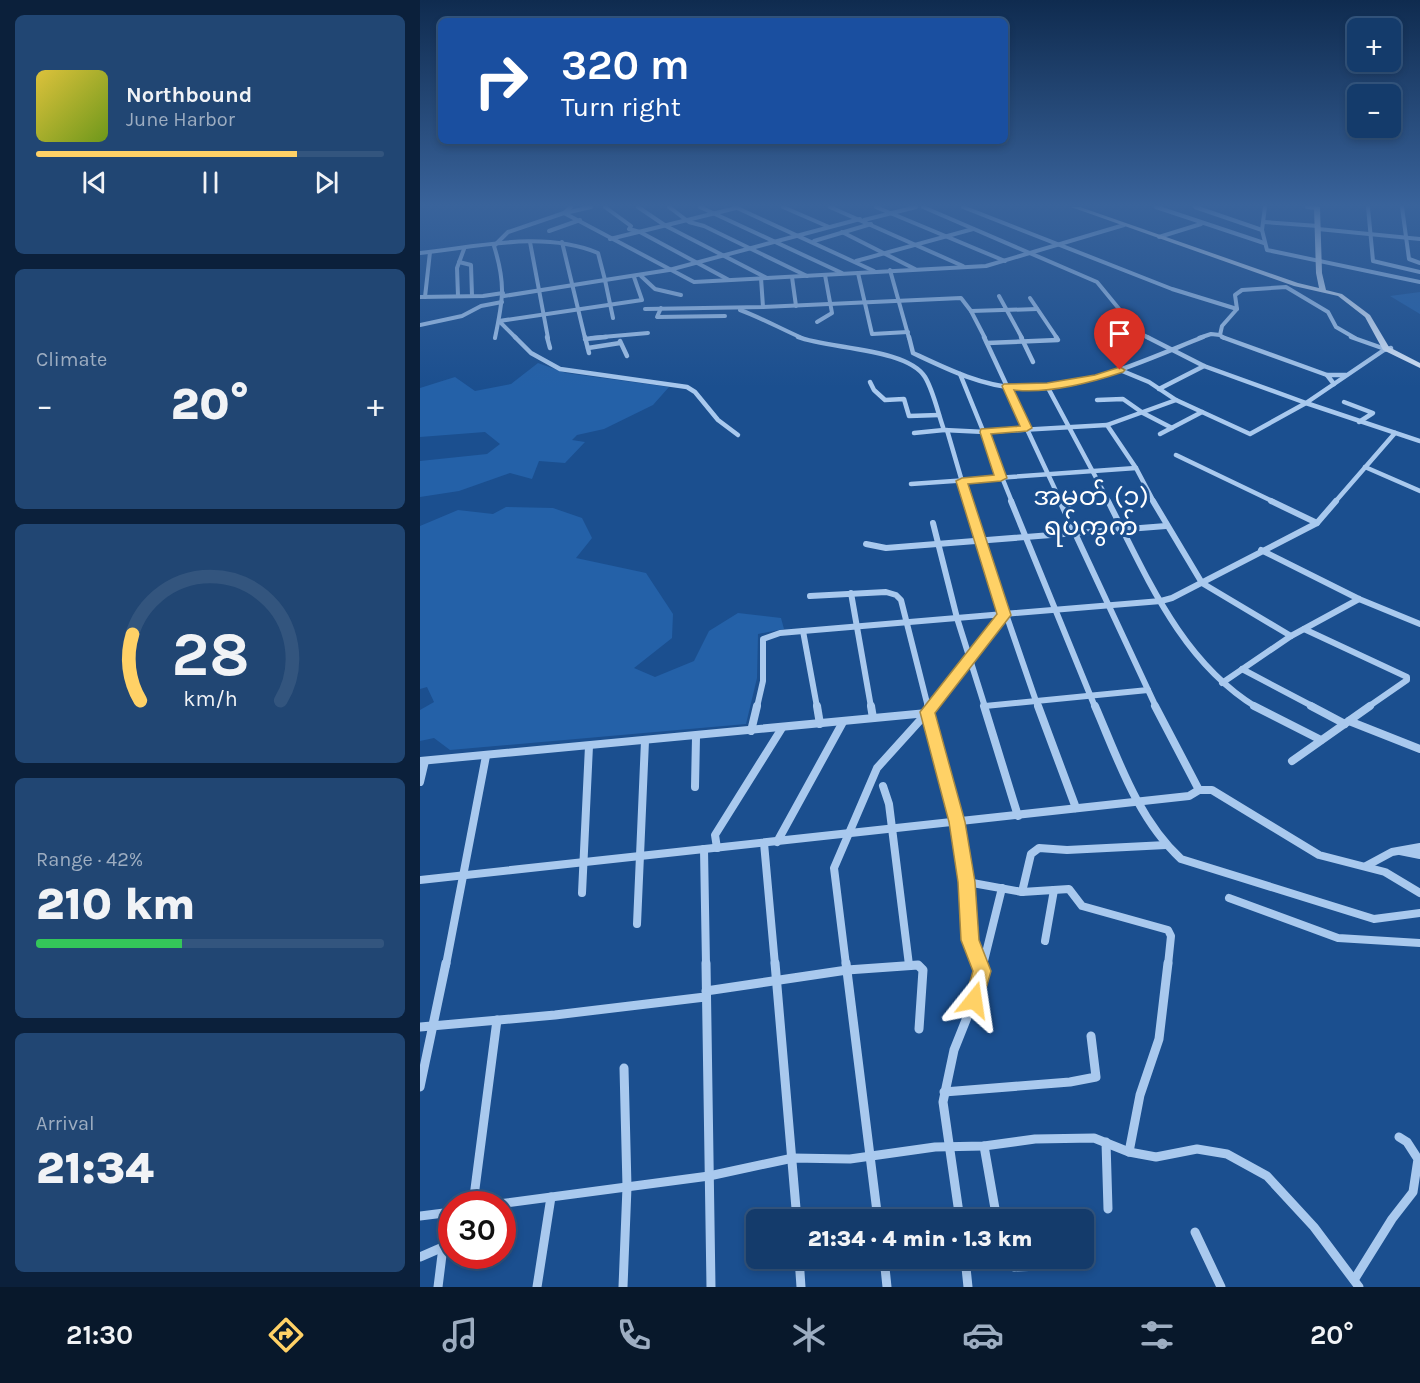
<!DOCTYPE html>
<meta charset="utf-8">
<style>
:root{--surface:#143b6b;--page:#214673;--text:#f1f3f6;--muted:#9dadc1;--line:#33557e;--accent:#ffd166}
body{margin:0;font-family:Karla,"Noto Sans Myanmar",sans-serif;background:var(--page);color:var(--text);height:100vh;display:flex;flex-direction:column;font-size:22px;white-space:nowrap}
*{box-sizing:border-box;margin:0}
p{font-size:20px;color:var(--muted)}
.icon{flex:none;width:33px;height:33px;fill:none;stroke:currentColor;stroke-width:2;stroke-linecap:round;stroke-linejoin:round}
.map{position:relative;flex:1;overflow:hidden}
.drawer{display:flex;flex-direction:column;gap:15px;padding:15px;background:#0b203b;width:420px}
.drawer>*{flex:none}
.banner{position:absolute;left:18px;top:18px;width:570px;height:126px;border-radius:9px;box-shadow:0 3px 9px #0003,0 0 0 2px var(--line);background:#1a4fa0;color:#fff;overflow:hidden}
.fabs{position:absolute;left:927px;top:18px;display:grid;gap:12px}
.fabs a{display:grid;place-items:center;width:54px;height:54px;border-radius:9px;background:var(--surface);box-shadow:0 3px 9px #0003,0 0 0 2px var(--line);font-size:30px}
.speed{position:absolute;left:18px;top:1191px;display:flex;gap:12px;font-size:30px;font-weight:700;text-align:center}
.speed>*{display:grid;place-content:center;width:78px;height:78px;border-radius:50%;background:var(--surface);box-shadow:0 3px 9px #0003,0 0 0 2px var(--line);line-height:1}
.speed .limit{border:9px solid #d22;background:#fff;color:#111}
.pin{position:absolute;display:grid;place-items:center;width:51px;height:51px;color:#fff;margin:-62px -26px;border-radius:50% 50% 50% 0;rotate:-45deg;box-shadow:0 0 6px #0007}
.pin .icon{rotate:45deg}
.me{position:absolute;width:66px;margin:-33px;rotate:15deg;stroke-linejoin:round;filter:drop-shadow(0 0 4px #0008)}
.turn{display:flex;align-items:center;gap:21px;height:126px;padding:0 24px;font-size:27px}
.turn .icon{width:78px;height:78px;stroke-width:2.5}
.turn b{display:block;font-size:42px;line-height:51px}
.big{font-size:45px;font-weight:800;line-height:1.1}
.drawer .card{flex:1;display:flex;flex-direction:column;justify-content:center;gap:9px;min-width:0;padding:0 21px;border-radius:9px;background:var(--page)}
.drawer .dial{align-items:center;gap:0}
.dial svg{height:156px;overflow:visible;fill:none;stroke:var(--line);stroke-width:7;stroke-linecap:round;text-anchor:middle}
.dial text{fill:var(--text);stroke:none}
.song{display:flex;align-items:center;gap:18px}
.cover{width:72px;height:72px;border-radius:9px;background:linear-gradient(135deg,hsl(50 70% 55%),hsl(80 70% 35%))}
.played{height:6px;border-radius:3px;background:linear-gradient(90deg,var(--accent) 75%,var(--line) 75%)}
.keys{display:flex;justify-content:space-around;direction:ltr}
.heat{display:flex;justify-content:space-between;align-items:center;font-size:33px;direction:ltr}
.charge{height:9px;border-radius:4px;background:linear-gradient(90deg,#34c759 42%,var(--line) 0)}
.trip{position:absolute;left:326px;top:1209px;width:348px;height:60px;border-radius:9px;background:var(--surface);box-shadow:0 3px 9px #0003,0 0 0 2px var(--line);font-weight:800;line-height:60px;text-align:center}
.dock{display:flex;height:96px;justify-content:space-around;align-items:center;background:#08182b;color:var(--muted)}
.dock .icon{width:42px;height:42px}
.dock .on{color:var(--accent)}
.dock b{font-size:27px;color:var(--text)}
main{display:flex;flex:1;min-height:0}
.map>svg:first-child{display:block}
</style>
<main>
<section class="drawer">
<div class="card">
<div class="song"><i class="cover"></i><div><b>Northbound</b><p>June Harbor</p></div></div>
<div class="played"></div>
<div class="keys"><svg class="icon" aria-label="previous" viewBox="0 0 24 24"><path d="M18 5L8 12l10 7zM5 5v14"/></svg><svg class="icon" aria-label="pause" viewBox="0 0 24 24"><path d="M8 5v14M16 5v14"/></svg><svg class="icon" aria-label="next" viewBox="0 0 24 24"><path d="M6 5l10 7-10 7zM19 5v14"/></svg></div>
</div>
<div class="card"><p>Climate</p>
<div class="heat"><a>−</a><b class="big">20°</b><a>+</a></div>
</div>
<div class="card dial"><svg viewBox="0 0 100 80">
<path d="M14 69A42 42 0 1 1 86 69"/>
<path d="M14 69A42 42 0 0 1 10 35" stroke="#ffd166"/>
<text x="50" y="56" font-size="32" font-weight="700">28</text>
<text x="50" y="72" font-size="11">km/h</text>
</svg></div>
<div class="card"><p>Range · 42%</p><b class="big">210 km</b><div class="charge"></div></div>
<div class="card"><p>Arrival</p><b class="big">21:34</b></div>
</section>
<div class="map">
<svg width="1000" height="1287" viewBox="0 0 1000 1287">
<rect width="100%" height="100%" fill="#1b4f8f"/>
<g fill="#2461a8">
<path d="M1000,292V314L970,296Z"/>
<path d="M118,363L146,373L249,387L233,405L184,429L157,435L152,440L165,442L145,463L119,461L112,479L90,473L39,491L0,497V461L67,454L80,444L65,432L0,437V388L35,377L55,391L91,384Z"/>
<path d="M86,507L133,508L162,518L172,538L156,558L226,573L253,614L252,638L214,668L235,677L274,661L289,631L318,613L361,618L364,629L338,634L337,678L326,724L30,750L14,738L0,741V710L14,702L7,687L0,689V526L38,510L73,514Z"/>
</g>
<g fill="none" stroke-linecap="round" stroke-linejoin="round">
<g stroke="#a9c9ee" stroke-width="4">
<path d="M185,207L211,226L209,229L220,232L309,280"/>
<path d="M218,207L246,226L347,278"/>
<path d="M249,207L269,222L284,226L387,276"/>
<path d="M280,207L422,273"/>
<path d="M315,207L454,271"/>
<path d="M363,207L409,227"/>
<path d="M410,207L543,266"/>
<path d="M456,207L585,261"/>
<path d="M503,207L677,282L718,332L729,338"/>
<path d="M543,207L752,289L817,309"/>
<path d="M736,207L844,243"/>
<path d="M775,207L842,230"/>
<path d="M845,207L842,230L847,250L1000,282"/>
<path d="M887,207L897,208"/>
<path d="M948,207L953,261L1000,272"/>
<path d="M982,207L989,259L1000,263"/>
<path d="M144,213L274,282L566,266L704,225"/>
<path d="M145,213L171,207"/>
<path d="M444,220L496,207"/>
<path d="M844,222L898,226"/>
<path d="M898,229L1000,239"/>
<path d="M129,231L160,220"/>
<path d="M422,232L495,269"/>
<path d="M739,237L781,224"/>
<path d="M190,239L316,208"/>
<path d="M394,241L451,224"/>
<path d="M110,242L128,338"/>
<path d="M142,242L165,338"/>
<path d="M0,253C57,247 123,230 178,253L185,280L249,270L440,219"/>
<path d="M436,261L553,229"/>
<path d="M39,262L51,265L52,296"/>
<path d="M470,270L489,338"/>
<path d="M438,273L452,334L488,332"/>
<path d="M221,276L235,289L261,295"/>
<path d="M372,277L376,306"/>
<path d="M341,278L343,307"/>
<path d="M38,296L37,268L44,249"/>
<path d="M84,296L185,280L193,318"/>
<path d="M579,296L602,338"/>
<path d="M0,297L63,296L83,293"/>
<path d="M5,297L10,252"/>
<path d="M610,298L637,338"/>
<path d="M241,308L237,317L305,316"/>
<path d="M225,309L343,307L541,298L551,311L565,338"/>
<path d="M320,310C342,318 361,329 382,338"/>
<path d="M551,311L617,309"/>
<path d="M397,322L412,313L405,275"/>
<path d="M0,325L42,316L61,306L82,302"/>
<path d="M75,338C83,300 86,284 74,246L88,232L144,213L151,207"/>
<path d="M96,338L79,321L222,300L214,277"/>
<path d="M171,338L228,333"/>
<path d="M779,338L791,334L800,335"/>
<path d="M804,338L800,335L802,326L817,309L815,295L822,290L866,287L908,312L916,327L935,338"/>
</g>
<g stroke="#a9c9ee" stroke-width="4.5">
<path d="M95,337L111,353L140,369L267,387L275,392L298,420L318,435"/>
<path d="M127,337L130,348"/>
<path d="M165,337L169,353"/>
<path d="M378,337C409,349 487,348 505,377C514,392 518,414 524,430L565,432L687,425L716,468L734,502"/>
<path d="M489,337L493,353C525,368 561,386 598,388C662,391 725,360 783,337"/>
<path d="M564,337L641,502"/>
<path d="M601,337L613,362"/>
<path d="M802,337L907,375"/>
<path d="M931,337L965,349"/>
<path d="M165,339L186,337"/>
<path d="M200,341L207,356"/>
<path d="M567,343L638,340L636,337"/>
<path d="M168,348L200,343"/>
<path d="M971,348L964,350L886,403L1000,441"/>
<path d="M700,370L729,382L756,400L830,434L886,403L784,366L727,337"/>
<path d="M540,374L592,502"/>
<path d="M450,382L454,390L465,400L484,399L489,416L519,415"/>
<path d="M914,384L907,375H926"/>
<path d="M627,386L689,502"/>
<path d="M739,389L784,366"/>
<path d="M677,400L703,399L723,413L752,428"/>
<path d="M924,402L953,413L939,422"/>
<path d="M687,425L756,400"/>
<path d="M527,430L548,502"/>
<path d="M494,433L524,430"/>
<path d="M740,434L782,412"/>
<path d="M756,455L854,502"/>
<path d="M945,467L1000,491"/>
<path d="M491,484L716,468"/>
<path d="M915,502L975,433"/>
</g>
<g stroke="#a9c9ee" stroke-width="6">
<path d="M547,501L618,707"/>
<path d="M591,501L675,707"/>
<path d="M640,501L736,707"/>
<path d="M688,501C727,577 761,661 836,707"/>
<path d="M733,501L782,583L871,636"/>
<path d="M851,501L897,523"/>
<path d="M513,523L537,618L565,707"/>
<path d="M446,544L466,548L746,526"/>
<path d="M841,550L939,599L1000,624"/>
<path d="M431,593L451,707"/>
<path d="M390,596L466,592L476,595L481,600L508,707"/>
<path d="M884,629L987,677V680L948,707"/>
<path d="M822,669L894,707"/>
<path d="M802,683L871,636L939,599"/>
<path d="M565,706L728,690"/>
<path d="M337,707L343,681V639L360,633L383,631"/>
<path d="M397,707L383,631L584,614"/>
<path d="M512,707L584,614L741,601L752,598L897,523L916,501"/>
</g>
<g stroke="#a9c9ee" stroke-width="8">
<path d="M397,706L400,724"/>
<path d="M451,706L453,718"/>
<path d="M508,706L537,822L547,882L550,940L560,965"/>
<path d="M564,706L598,816"/>
<path d="M618,706L656,808"/>
<path d="M675,706C698,759 717,818 761,859L954,919L1000,913"/>
<path d="M834,706L901,740"/>
<path d="M891,706L925,724"/>
<path d="M929,721L1000,749"/>
<path d="M331,731L337,706"/>
<path d="M0,761L507,713"/>
<path d="M872,761L950,706"/>
<path d="M0,782L5,761"/>
<path d="M463,786L469,804L489,965"/>
<path d="M275,787L276,737"/>
<path d="M779,790H792L899,855L965,872L1000,893"/>
<path d="M357,842L423,722"/>
<path d="M344,843L355,965"/>
<path d="M297,848L295,835L362,728"/>
<path d="M284,849L286,965"/>
<path d="M980,851L1000,855"/>
<path d="M946,866L972,852L1000,847"/>
<path d="M0,880L769,796L779,790L735,706"/>
<path d="M547,882L602,892L611,854L619,848L647,850L746,845"/>
<path d="M602,892L649,889L662,906L748,930L751,936L748,965"/>
<path d="M162,893L169,746"/>
<path d="M809,898L918,938L1000,943"/>
<path d="M217,924L225,741"/>
<path d="M625,941L634,890"/>
<path d="M26,965L66,756"/>
<path d="M426,965L414,868L457,768L513,706"/>
<path d="M563,965L582,888"/>
</g>
<g stroke="#a9c9ee" stroke-width="9">
<path d="M286,963L291,1287"/>
<path d="M355,963L377,1220"/>
<path d="M426,963L458,1220"/>
<path d="M559,963L562,971"/>
<path d="M286,991L427,970L498,965L503,970L499,1029"/>
<path d="M0,1027L135,1015L285,997"/>
<path d="M0,1087L26,963"/>
<path d="M524,1092L650,1082L676,1077L671,1036"/>
<path d="M686,1142L688,1209"/>
<path d="M564,1146L577,1220"/>
<path d="M709,1152L720,1095L739,1039L748,963"/>
<path d="M53,1204L77,1020"/>
<path d="M79,1204L289,1176L373,1158L430,1159L515,1147L564,1146L615,1139L674,1138L709,1152L736,1157L777,1149L807,1154L847,1176L894,1227L939,1287"/>
<path d="M0,1216L32,1212"/>
<path d="M540,1220L523,1102L534,1050L554,1000L563,963"/>
<path d="M775,1232L801,1287"/>
<path d="M0,1257L23,1247"/>
<path d="M379,1258L381,1287"/>
<path d="M464,1258L467,1287"/>
<path d="M545,1258L548,1287"/>
<path d="M583,1258L594,1267L621,1266"/>
<path d="M934,1280L972,1219L993,1192L998,1159L987,1142L979,1137"/>
<path d="M18,1287L23,1247L31,1212"/>
<path d="M117,1287L131,1197"/>
<path d="M203,1287L207,1187L204,1068"/>
</g>
<path fill="#d6e6fa" fill-rule="evenodd" d="M651,207H660L878,283L899,288L896,273L894,207H900L902,273L906,290L922,294L950,315L969,347L1000,363V368L963,350L945,317L918,296L874,286Z"/>
</g>
<linearGradient id="sky" x2="0" y2="1"><stop stop-color="#0f2b4f"/><stop offset="0.53" stop-color="#39639b"/><stop offset="1" stop-color="#39639b" stop-opacity="0"/></linearGradient>
<rect width="1000" height="387" fill="url(#sky)"/>
<path fill="#ffd166" stroke="#a68842" stroke-width="1.5" d="M700,367L705,370L703,372C670,383 629,394 594,390L612,428L607,431L571,434L587,478L581,481L548,484L591,615L515,713L545,822L555,882L559,940L571,971L561,1006L554,1008L547,1006L545,1000L553,971L541,940L538,882L529,822L500,712L577,614L536,481L542,478L574,475L560,432L561,429L600,426L582,386L584,384L627,383L675,375Z"/>
<g text-anchor="middle" stroke-width="6" stroke-linejoin="round" paint-order="stroke">
<g font-size="26" fill="#fff" stroke="#1b4f8f">
<text x="671" y="505">အမှတ် (၁)<tspan x="671" dy="30">ရပ်ကွက်</tspan></text>
</g>
</g>
</svg>
<div class="fabs">
<a>+</a>
<a>−</a>
</div>
<div class="speed"><div class="limit">30</div></div>
<div class="pin" style="left:700px;top:370px;background:#d93025"><svg class="icon" aria-label="arrive" viewBox="0 0 24 24"><path d="M6 21V4h12l-3 4 3 4H6"/></svg></div>
<svg class="me" style="left:554px;top:1000px" viewBox="-20 -20 40 40"><path d="M0-17L14 15 0 8-14 15z" fill="#ffd166" stroke="#fff" stroke-width="4"/></svg>
<div class="trip">21:34 · 4 min · 1.3 km</div>
<div class="banner">
<div class="turn"><svg class="icon" aria-label="right" viewBox="0 0 24 24"><path d="M7 20v-9h11M14 6l5 5-5 5"/></svg><div><b>320 m</b>Turn right</div></div>
</div>
</div>
</main>
<nav class="dock">
<b>21:30</b>
<svg class="icon on" aria-label="directions" viewBox="0 0 24 24"><path d="M12 3l9 9-9 9-9-9zM9 14v-3h6M13 9l2 2-2 2"/></svg>
<svg class="icon" aria-label="music" viewBox="0 0 24 24"><path d="M9 18V5l10-2v13"/><circle cx="6" cy="18" r="3"/><circle cx="16" cy="16" r="3"/></svg>
<svg class="icon" aria-label="phone" viewBox="0 0 24 24"><path d="M5 4h4l2 5-3 2q2 4 5 5l2-3 5 2v4C11 20 4 13 5 4z"/></svg>
<svg class="icon" aria-label="climate" viewBox="0 0 24 24"><path d="M12 3v18M4 7l16 10M4 17L20 7"/></svg>
<svg class="icon" aria-label="car" viewBox="0 0 24 24"><path d="M5 17H2v-5l4-1 3-4h7l3 4 3 1v5h-3M9 17h6M6 11h13"/><circle cx="7" cy="17" r="2"/><circle cx="17" cy="17" r="2"/></svg>
<svg class="icon" aria-label="filters" viewBox="0 0 24 24"><path d="M4 7h16M4 17h16"/><circle cx="9" cy="7" r="2"/><circle cx="15" cy="17" r="2"/></svg>
<b>20°</b>
</nav>
